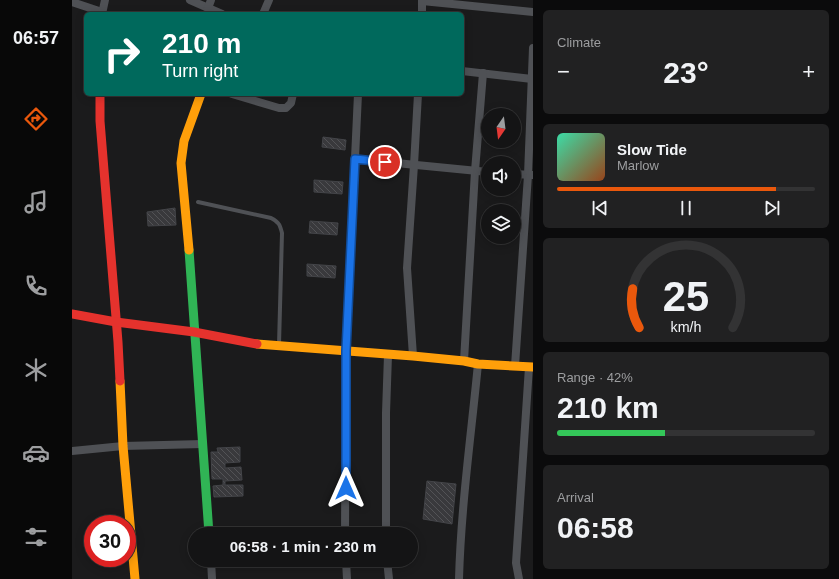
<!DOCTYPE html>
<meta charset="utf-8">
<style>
:root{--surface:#141415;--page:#212122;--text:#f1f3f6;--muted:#9d9ea0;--line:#333334;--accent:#ea580c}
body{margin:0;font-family:Helvetica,sans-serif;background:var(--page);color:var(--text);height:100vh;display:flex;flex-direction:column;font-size:15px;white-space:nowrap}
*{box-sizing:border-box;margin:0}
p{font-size:13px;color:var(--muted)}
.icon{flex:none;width:22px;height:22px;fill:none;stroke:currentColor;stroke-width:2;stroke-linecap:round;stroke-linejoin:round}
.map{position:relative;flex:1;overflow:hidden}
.panel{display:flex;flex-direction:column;gap:10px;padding:10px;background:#0b0b0c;width:306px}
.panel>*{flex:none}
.guide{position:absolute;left:12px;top:12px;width:380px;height:84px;border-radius:6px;box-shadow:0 2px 10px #0003,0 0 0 1px var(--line);background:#00695c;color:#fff;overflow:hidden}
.needle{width:26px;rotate:194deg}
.buttons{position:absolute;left:409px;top:108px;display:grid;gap:8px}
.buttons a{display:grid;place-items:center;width:40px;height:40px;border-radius:50%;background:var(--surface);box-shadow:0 2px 10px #0003,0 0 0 1px var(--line);font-size:20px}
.speed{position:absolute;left:12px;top:515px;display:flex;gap:8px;font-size:20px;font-weight:700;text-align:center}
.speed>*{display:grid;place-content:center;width:52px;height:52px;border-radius:50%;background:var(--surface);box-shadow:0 2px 10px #0003,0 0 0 1px var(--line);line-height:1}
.speed .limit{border:6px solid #d22;background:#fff;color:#111}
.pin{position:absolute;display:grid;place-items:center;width:34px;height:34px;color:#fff;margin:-17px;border:2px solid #fff;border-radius:50%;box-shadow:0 1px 4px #0007}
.me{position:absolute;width:44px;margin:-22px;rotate:0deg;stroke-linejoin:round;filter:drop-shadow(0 0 3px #0008)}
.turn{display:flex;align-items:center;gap:14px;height:84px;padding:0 12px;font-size:18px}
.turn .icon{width:52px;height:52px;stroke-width:2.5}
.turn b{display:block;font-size:28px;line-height:34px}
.big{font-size:30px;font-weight:600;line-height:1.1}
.panel .widget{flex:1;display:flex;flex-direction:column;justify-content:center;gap:6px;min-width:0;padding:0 14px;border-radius:6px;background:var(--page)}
.panel .dial{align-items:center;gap:0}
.dial svg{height:104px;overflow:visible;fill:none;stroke:var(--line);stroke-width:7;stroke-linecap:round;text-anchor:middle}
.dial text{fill:var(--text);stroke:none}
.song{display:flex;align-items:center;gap:12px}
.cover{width:48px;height:48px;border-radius:6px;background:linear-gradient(135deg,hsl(160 70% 55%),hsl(20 70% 35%))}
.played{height:4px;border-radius:2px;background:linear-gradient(90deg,var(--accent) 85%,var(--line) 85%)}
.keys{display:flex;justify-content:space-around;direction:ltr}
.heat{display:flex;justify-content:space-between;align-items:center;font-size:22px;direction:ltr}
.charge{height:6px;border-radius:3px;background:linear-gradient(90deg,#34c759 42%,var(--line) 0)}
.trip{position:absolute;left:116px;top:527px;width:230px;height:40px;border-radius:20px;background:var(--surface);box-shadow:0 2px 10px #0003,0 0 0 1px var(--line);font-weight:600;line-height:40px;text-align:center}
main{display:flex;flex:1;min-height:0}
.dock{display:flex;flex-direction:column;width:72px;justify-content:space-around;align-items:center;background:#080808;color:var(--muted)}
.dock .icon{width:28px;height:28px}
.dock .on{color:var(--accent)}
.dock b{font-size:18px;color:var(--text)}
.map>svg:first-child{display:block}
</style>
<main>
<nav class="dock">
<b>06:57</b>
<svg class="icon on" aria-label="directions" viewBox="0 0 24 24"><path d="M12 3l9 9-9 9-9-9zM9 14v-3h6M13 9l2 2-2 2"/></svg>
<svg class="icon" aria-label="music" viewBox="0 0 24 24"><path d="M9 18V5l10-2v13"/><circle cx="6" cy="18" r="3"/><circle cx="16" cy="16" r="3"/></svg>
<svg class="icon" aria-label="phone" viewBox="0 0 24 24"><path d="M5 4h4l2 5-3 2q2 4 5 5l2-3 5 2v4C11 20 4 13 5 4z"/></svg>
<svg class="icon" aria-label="climate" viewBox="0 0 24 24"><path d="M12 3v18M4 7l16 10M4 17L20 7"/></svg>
<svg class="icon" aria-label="car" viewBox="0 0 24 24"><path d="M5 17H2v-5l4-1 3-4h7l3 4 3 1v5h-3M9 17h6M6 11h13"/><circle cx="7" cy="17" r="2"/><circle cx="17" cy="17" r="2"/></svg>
<svg class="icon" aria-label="filters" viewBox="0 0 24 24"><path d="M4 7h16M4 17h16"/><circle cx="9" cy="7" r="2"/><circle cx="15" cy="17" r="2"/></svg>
</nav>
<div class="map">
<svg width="461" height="579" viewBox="0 0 461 579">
<defs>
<pattern id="building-back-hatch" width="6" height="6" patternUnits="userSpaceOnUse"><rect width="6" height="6" fill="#39393c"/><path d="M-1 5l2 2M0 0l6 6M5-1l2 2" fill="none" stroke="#535356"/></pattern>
</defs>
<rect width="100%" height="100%" fill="#1b1b1c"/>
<g fill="url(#building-back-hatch)" stroke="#434448">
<path d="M251,137L274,140L273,150L250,147Z"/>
<path d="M242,180L271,182L270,194L242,192Z"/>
<path d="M103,208L104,225L76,226L75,212Z"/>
<path d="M238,221L266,223L265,235L237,233Z"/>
<path d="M235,264L264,266L263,278L235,276Z"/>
<path d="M168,447V462L153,463V468L169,467L170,480L153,481V485H171V496L142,497L141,486L151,485V479H140L139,452H146L145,448Z"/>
<path d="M355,481L384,484L380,524L351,519Z"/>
</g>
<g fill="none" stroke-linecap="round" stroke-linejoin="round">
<path stroke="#4f5155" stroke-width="4" d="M126,202L199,218C207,222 208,225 210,233L207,345"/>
<g stroke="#4f5155" stroke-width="8">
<path d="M118,0L150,14"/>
<path d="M350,1L461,12"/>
<path d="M0,2L30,12"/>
<path d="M136,8L139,0"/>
<path d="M30,14L33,0"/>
<path d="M191,14L197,0"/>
<path d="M350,14V0"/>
<path d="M390,71L460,79"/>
<path d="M160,94L207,108H214L219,103L221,94"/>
<path d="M283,159L416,172"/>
<path d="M442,174L460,175"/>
<path d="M341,356L335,268L342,165L346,94"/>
<path d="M392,361L403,171L411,73"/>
<path d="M443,366L456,175L461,48"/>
<path d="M0,451L51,446L131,444"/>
<path d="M273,534L274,351L286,94"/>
<path d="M314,534V413L316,355"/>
<path d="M139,560L140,579"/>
<path d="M274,560L275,579"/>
<path d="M315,560L317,579"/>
<path d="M387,579C389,507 399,436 406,364"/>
<path d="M447,579L444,563L457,367"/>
</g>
<path stroke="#30b455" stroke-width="9" d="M117,250L137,534"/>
<g stroke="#ff9f0a" stroke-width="9">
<path d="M117,250L109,163L112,141L129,94"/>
<path d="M185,344L341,356L392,361L406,364L461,367"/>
<path d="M48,381L51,446L63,579"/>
</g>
<g stroke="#e5322d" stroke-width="9">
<path d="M28,94V121L46,342L48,381"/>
<path d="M0,314L44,322L122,332L185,344"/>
</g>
</g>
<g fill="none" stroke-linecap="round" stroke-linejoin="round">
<g stroke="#114b97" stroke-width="10">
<path id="route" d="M274,488V351L283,159L313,162"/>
</g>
<use href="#route" stroke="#1a73e8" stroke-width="7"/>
</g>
</svg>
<div class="buttons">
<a><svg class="needle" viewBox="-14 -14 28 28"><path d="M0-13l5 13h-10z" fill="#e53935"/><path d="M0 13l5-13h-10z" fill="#9d9ea0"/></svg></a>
<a><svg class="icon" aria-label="sound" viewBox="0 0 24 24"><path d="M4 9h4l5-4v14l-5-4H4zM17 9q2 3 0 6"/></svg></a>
<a><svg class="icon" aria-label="layers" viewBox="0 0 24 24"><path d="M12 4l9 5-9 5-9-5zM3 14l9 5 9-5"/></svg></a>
</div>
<div class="speed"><div class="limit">30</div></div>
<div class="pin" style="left:313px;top:162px;background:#d93025"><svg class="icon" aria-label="arrive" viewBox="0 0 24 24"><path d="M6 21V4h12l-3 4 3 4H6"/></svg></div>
<svg class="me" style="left:274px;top:488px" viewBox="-20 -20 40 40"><path d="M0-17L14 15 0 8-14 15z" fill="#1a73e8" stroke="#fff" stroke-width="4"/></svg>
<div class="trip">06:58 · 1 min · 230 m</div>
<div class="guide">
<div class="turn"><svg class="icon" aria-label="right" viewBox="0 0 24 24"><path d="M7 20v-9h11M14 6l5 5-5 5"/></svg><div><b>210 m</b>Turn right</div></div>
</div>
</div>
<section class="panel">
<div class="widget"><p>Climate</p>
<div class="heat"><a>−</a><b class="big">23°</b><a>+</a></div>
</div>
<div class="widget">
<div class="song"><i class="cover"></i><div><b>Slow Tide</b><p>Marlow</p></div></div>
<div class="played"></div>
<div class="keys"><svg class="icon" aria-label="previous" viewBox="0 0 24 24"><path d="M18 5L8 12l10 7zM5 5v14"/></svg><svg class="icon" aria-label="pause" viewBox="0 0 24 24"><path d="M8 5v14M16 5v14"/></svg><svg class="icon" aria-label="next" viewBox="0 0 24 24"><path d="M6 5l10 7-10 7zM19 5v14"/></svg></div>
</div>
<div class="widget dial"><svg viewBox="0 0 100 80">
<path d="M14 69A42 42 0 1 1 86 69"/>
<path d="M14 69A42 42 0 0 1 9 39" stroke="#ea580c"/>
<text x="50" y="56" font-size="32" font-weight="700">25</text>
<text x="50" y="72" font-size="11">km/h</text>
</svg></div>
<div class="widget"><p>Range · 42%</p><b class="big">210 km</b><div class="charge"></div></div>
<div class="widget"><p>Arrival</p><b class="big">06:58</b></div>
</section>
</main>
